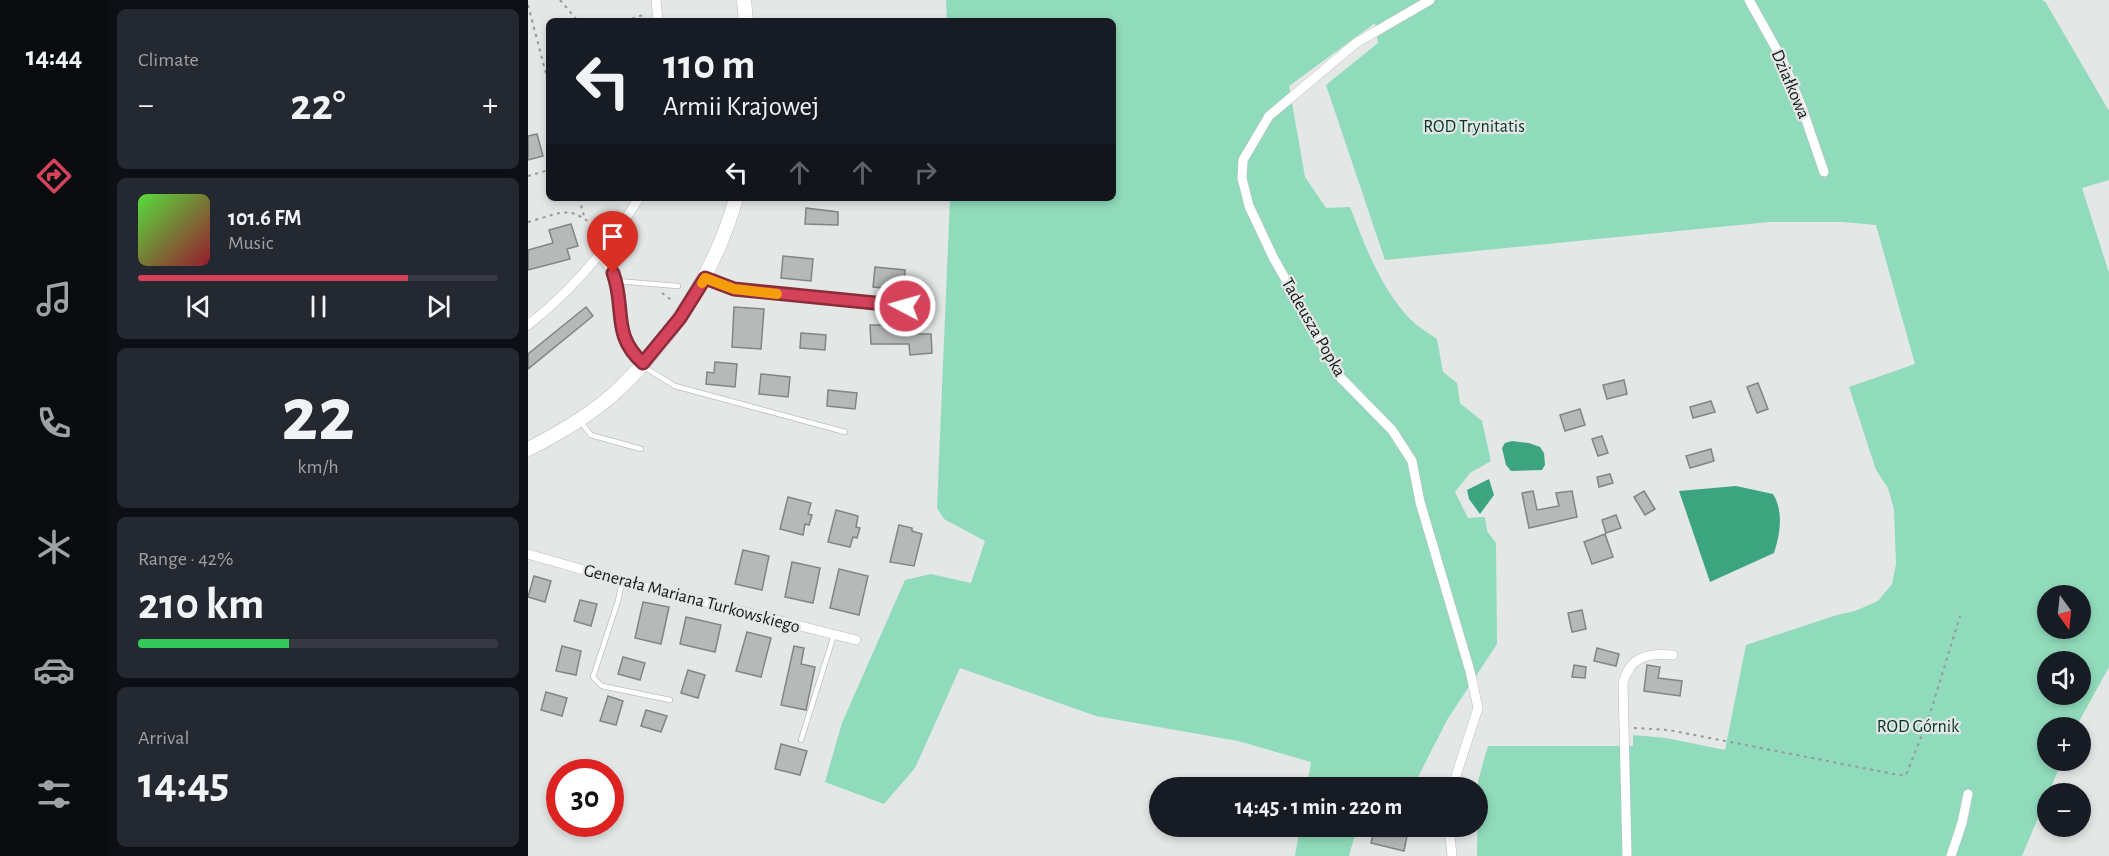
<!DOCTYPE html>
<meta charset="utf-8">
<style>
:root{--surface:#171b24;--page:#242831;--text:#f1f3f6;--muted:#9ea1a6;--line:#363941;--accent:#d4435a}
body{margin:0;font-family:"Alegreya Sans",sans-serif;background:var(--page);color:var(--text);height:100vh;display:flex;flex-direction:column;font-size:22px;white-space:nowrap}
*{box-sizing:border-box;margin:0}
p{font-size:20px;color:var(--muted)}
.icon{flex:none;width:33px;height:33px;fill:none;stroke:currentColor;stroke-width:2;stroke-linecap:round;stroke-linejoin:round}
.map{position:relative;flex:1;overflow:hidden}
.panel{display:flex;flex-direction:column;gap:9px;padding:9px;background:#0d0f14;width:420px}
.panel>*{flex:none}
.guide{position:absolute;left:18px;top:18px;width:570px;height:183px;border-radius:9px;box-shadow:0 3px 9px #0003;background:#171b24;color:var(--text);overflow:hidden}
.needle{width:39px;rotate:165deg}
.fabs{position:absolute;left:1509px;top:585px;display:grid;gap:12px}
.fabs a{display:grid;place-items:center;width:54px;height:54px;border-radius:50%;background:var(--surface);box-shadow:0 3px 9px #0003;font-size:30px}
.speed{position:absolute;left:18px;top:759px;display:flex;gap:12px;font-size:30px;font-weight:700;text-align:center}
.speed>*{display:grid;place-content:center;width:78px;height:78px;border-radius:50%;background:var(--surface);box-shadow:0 3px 9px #0003;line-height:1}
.speed .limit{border:9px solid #d22;background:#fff;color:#111}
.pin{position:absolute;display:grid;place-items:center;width:51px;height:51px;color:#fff;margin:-62px -26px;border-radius:50% 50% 50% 0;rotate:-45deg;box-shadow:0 0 6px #0007}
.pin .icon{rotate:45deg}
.me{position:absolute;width:66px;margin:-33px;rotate:276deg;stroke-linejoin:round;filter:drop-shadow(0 0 4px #0008)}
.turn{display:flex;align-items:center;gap:21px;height:126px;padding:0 18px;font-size:27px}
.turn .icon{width:78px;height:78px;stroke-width:2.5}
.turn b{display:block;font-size:42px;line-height:51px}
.lanes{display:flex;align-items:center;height:57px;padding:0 18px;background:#0003;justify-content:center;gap:30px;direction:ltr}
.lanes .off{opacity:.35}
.big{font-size:45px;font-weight:700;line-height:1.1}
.panel .tile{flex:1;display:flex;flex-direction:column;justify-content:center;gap:9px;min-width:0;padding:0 21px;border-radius:9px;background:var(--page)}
.panel .dial{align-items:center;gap:0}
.dial b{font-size:78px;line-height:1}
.song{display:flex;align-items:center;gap:18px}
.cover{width:72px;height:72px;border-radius:9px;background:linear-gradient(135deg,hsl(110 70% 55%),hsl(350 70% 35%))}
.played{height:6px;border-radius:3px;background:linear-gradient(90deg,var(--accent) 75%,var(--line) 75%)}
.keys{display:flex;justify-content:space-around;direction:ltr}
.heat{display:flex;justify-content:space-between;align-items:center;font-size:33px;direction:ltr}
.charge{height:9px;border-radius:4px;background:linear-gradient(90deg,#34c759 42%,var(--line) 0)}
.trip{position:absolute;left:621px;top:777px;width:339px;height:60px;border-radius:30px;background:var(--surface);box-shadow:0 3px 9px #0003;font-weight:700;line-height:60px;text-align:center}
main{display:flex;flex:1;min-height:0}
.tabs{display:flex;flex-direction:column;width:108px;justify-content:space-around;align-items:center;background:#090b0e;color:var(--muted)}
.tabs .icon{width:42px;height:42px}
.tabs .current{color:var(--accent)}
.tabs b{font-size:27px;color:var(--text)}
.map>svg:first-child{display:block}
</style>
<main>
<nav class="tabs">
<b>14:44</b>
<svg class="icon current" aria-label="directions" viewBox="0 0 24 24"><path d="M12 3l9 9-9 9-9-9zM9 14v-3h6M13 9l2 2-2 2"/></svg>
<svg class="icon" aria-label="music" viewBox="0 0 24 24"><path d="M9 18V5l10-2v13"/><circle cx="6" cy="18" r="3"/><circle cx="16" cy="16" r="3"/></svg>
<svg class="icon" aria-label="phone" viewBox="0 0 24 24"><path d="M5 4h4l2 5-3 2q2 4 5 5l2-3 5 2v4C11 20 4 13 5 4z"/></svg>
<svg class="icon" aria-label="climate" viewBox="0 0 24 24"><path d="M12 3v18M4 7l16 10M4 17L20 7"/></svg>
<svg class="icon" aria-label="car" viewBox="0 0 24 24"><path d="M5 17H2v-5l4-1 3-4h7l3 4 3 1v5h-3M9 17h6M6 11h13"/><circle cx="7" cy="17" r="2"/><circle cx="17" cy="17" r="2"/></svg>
<svg class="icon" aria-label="filters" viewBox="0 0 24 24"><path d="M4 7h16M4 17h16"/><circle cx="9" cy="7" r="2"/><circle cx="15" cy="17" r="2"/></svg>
</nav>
<section class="panel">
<div class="tile"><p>Climate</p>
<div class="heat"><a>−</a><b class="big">22°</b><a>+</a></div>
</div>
<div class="tile">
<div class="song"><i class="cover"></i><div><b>101.6 FM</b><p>Music</p></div></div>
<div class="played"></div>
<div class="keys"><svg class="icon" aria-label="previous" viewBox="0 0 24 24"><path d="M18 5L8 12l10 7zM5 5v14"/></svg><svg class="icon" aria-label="pause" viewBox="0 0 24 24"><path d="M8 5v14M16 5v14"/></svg><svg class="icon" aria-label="next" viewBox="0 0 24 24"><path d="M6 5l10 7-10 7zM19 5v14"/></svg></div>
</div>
<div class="tile dial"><b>22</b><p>km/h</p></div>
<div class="tile"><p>Range · 42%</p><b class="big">210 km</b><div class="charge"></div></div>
<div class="tile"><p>Arrival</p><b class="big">14:45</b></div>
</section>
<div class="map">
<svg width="1581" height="856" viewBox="0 0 1581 856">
<rect width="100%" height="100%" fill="#e3e7e5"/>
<g fill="#90dbbb" fill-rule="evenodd">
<path d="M418,0H1514L1518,3L1581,111V180L1554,188L1581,273V667L1548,727L1520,728V760L1534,761L1494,856H949L950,781L960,746H1105V735L1138,738L1197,750L1218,645L1309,615L1327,611L1350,601L1364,584L1368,564L1366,509L1360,488L1348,470L1321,387L1387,364L1348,225L1315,222H1241L857,260L798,85L850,43L847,23L761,86L777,177L798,208L822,207C838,248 852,287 882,319C890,327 900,333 909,339L915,372L929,383L932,403L954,421L963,461L942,473L927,492L940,518L957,517L959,531L968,543L969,644L919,720L885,787H779L783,762L710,741L568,716L432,668L387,768L356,804L297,782L314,723L377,580L403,574L443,583L457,541L416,519L409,508L422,198H585V21H419ZM1520,596H1552V628H1520ZM1520,662H1552V694H1520Z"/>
<path d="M772,827V826L832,827L826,838L821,856H767Z"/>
</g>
<g fill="#3ca580">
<path d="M984,441L1001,443L1012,447L1016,453L1017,465L1014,470L983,471L978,465L974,448L977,443Z"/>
<path d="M961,479L966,495L952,514L941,499L939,490Z"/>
<path d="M1208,486L1245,494C1256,512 1252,534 1246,553L1182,582L1151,491Z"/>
</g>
<g fill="#b6b9b8" stroke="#818583" stroke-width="1.5">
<path d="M9,134L15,156L0,160V136Z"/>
<path d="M278,208L310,212V225L277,224Z"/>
<path d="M43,224L50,246L39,249L42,259L0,270V250L25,243L21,230Z"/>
<path d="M255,256L285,259L283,281L253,278Z"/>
<path d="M347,267L377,270L376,290L345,287Z"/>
<path d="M58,307L65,316L0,369V354Z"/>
<path d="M206,307L236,309L233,349L204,347Z"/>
<path d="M342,325H366V328L389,327L390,334H403L404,353L382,355L381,344H343Z"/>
<path d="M273,333L298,335L297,350L272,348Z"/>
<path d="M187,362L209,364L207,387L178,384L179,372L186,373Z"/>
<path d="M233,374L262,377L260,397L231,394Z"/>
<path d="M1096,380L1099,394L1079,399L1075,385Z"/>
<path d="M1230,383L1240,409L1229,413L1219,387Z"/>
<path d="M300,390L329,393L327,409L299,406Z"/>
<path d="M1183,401L1187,412L1165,418L1162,407Z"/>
<path d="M1052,409L1057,425L1037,431L1032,415Z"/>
<path d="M1074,436L1080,453L1070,456L1064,439Z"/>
<path d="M1183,449L1186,461L1162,468L1158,456Z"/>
<path d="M1082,474L1085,483L1071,487L1069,477Z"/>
<path d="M1005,491L1009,510L1031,506L1028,493L1044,491L1049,517L1001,528L994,493Z"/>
<path d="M1116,491L1127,509L1117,515L1106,497Z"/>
<path d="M260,497L283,503L280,514L284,515L281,525L277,524L275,535L252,529Z"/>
<path d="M308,510L330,516L328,527L332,528L329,538L325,537L322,547L300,542Z"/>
<path d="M1088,515L1093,528L1078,533L1074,520Z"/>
<path d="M371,525L384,528V531L394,534L386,566L362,562Z"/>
<path d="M1077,534L1085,557L1064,564L1056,542Z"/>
<path d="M215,550L241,556L234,590L207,584Z"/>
<path d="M264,562L292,568L285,603L257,597Z"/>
<path d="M311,569L340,576L331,615L302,608Z"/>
<path d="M6,576L23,581L17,602L0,597Z"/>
<path d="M52,600L69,604L63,626L46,621Z"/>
<path d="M115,602L141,607L133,644L107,638Z"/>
<path d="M1054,610L1058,629L1044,632L1040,613Z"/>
<path d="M158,617L193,625L187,652L152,644Z"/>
<path d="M219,632L243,638L233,677L208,671Z"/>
<path d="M34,646L53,651L48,675L28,671Z"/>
<path d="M266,646L276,648L273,664L287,667L278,710L253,705Z"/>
<path d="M1069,648L1091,654L1088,666L1066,661Z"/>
<path d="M95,657L117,663L112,680L90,674Z"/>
<path d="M1046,665L1058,667L1057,678L1044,677Z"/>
<path d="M1119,665L1132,667L1130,678L1154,681L1152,696L1116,691Z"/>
<path d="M160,670L177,675L170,698L153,693Z"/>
<path d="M18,692L39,698L34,716L13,710Z"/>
<path d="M80,696L95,701L88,725L72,721Z"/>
<path d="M118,710L139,716L133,732L113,726Z"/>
<path d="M253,744L279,751L272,775L247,769Z"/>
<path d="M847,826H881L876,851L843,843Z"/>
</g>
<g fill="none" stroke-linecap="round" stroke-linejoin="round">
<g stroke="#bbbfbd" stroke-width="6">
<g id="service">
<path d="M88,281L150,286"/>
<path d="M116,365L121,370L147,386L317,432"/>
<path d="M52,421L63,435L113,449"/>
<path d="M94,581L90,601L65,677L74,686L142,700"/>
<path d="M273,740L306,635"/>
</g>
</g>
<g stroke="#bbbfbd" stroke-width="10">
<g id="minor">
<path d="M128,0L130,21"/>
<path d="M902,0L828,43L741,116L715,160L714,178L721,206L745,257L812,377L864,430L884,461L892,502L942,671L950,708L924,788"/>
<path d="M1221,0L1254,59L1274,108L1296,172"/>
<path d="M72,255C106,290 76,329 115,363"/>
<path d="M177,278L206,289L398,308"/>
<path d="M0,325C45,290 81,247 111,198"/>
<path d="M0,554L94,581L328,640"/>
<path d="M921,826L924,856"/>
<path d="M1099,856L1095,683C1102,656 1120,653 1145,655"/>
<path d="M1423,856L1434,823L1440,794"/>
</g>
</g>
<g stroke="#bbbfbd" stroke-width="15">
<g id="secondary">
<path d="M216,0L218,21"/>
<path d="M0,449C32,433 66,413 92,388C146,336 188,270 208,198"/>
</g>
</g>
<g stroke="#959897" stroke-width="2" stroke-dasharray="3 4.5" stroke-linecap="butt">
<path d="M32,0L50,21"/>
<path d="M0,5L21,85"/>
<path d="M97,21L118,14"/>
<path d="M0,176L21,170"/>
<path d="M51,198L56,216"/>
<path d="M0,222C40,211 41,204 74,233"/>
<path d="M134,293L146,302"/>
<path d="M1106,728L1141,730L1371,775H1378L1401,717L1432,616"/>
</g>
<use href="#service" stroke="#fff" stroke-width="4.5"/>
<use href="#minor" stroke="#fff" stroke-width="9"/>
<use href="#secondary" stroke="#fff" stroke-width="14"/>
</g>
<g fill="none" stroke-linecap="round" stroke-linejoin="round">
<g stroke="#8a2c3a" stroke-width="15">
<path id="route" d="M85,273C98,308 83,335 115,363L152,318L177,278L206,289L377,306"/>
</g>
<use href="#route" stroke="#d4435a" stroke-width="10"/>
<path stroke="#f59e0b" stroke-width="10" d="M174,283L177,278L206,289L249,294"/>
</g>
<g text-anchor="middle" stroke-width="4.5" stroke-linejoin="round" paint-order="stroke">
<g font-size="18" fill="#171918" stroke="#e3e7e5">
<text transform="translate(1263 84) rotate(67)" y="6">Działkowa</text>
<text transform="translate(786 327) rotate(60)" y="6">Tadeusza Popka</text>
<text transform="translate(164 598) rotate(15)" y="6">Generała Mariana Turkowskiego</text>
</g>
<g font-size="18" fill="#063526" stroke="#e3e7e5">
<text x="946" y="132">ROD Trynitatis</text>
<text x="1390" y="732">ROD Górnik</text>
</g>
</g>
</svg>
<div class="fabs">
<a><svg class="needle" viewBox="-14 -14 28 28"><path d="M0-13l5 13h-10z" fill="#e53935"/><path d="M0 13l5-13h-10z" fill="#9ea1a6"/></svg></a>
<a><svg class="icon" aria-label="sound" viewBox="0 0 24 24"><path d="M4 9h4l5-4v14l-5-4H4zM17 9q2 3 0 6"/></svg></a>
<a>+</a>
<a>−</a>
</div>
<div class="speed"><div class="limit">30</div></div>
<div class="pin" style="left:85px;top:273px;background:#d93025"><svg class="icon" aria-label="arrive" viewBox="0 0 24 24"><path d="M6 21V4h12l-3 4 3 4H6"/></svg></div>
<svg class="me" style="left:377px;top:306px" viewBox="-20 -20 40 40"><circle r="17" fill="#d4435a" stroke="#fff" stroke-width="3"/><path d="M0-11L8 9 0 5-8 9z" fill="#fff"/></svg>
<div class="trip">14:45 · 1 min · 220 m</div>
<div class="guide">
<div class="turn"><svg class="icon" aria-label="left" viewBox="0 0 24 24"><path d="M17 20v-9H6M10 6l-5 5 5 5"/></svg><div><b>110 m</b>Armii Krajowej</div></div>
<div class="lanes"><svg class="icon" aria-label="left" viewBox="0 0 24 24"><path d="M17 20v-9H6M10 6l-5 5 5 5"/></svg><svg class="icon off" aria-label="ahead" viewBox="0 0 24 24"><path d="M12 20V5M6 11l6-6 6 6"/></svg><svg class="icon off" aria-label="ahead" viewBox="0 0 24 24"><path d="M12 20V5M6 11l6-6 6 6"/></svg><svg class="icon off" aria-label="right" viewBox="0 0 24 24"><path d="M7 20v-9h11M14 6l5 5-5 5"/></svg></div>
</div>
</div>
</main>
